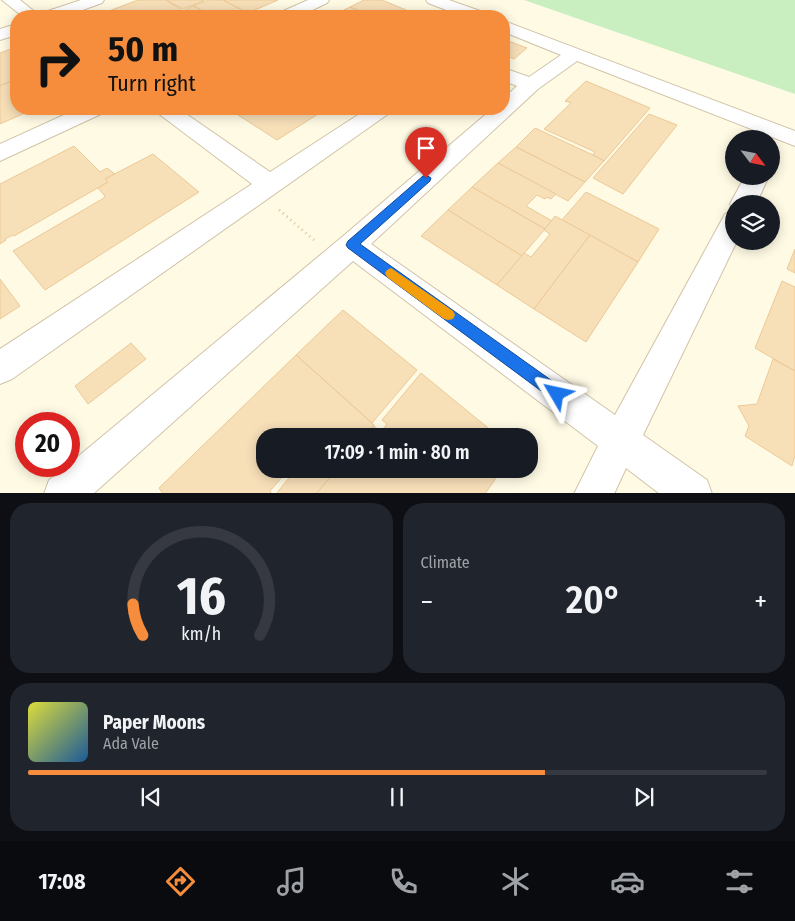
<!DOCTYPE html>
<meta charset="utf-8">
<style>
:root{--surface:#171b24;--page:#20242c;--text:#f1f3f6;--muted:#9ea1a6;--line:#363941;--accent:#f58d3c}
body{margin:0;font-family:"Fira Sans Condensed",sans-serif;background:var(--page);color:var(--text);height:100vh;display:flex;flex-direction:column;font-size:19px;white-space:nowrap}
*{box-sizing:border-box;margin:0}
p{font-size:16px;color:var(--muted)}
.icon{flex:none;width:28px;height:28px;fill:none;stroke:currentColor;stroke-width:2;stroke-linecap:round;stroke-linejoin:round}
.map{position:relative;height:493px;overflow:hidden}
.drawer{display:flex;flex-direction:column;gap:10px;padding:10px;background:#0d0f14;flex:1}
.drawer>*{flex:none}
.top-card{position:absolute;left:10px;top:10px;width:500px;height:105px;border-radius:20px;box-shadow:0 2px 12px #0003;background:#f58d3c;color:#111;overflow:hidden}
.needle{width:32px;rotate:122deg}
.tools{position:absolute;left:725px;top:130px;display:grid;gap:10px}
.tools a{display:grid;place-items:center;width:55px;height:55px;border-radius:50%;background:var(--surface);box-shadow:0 2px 12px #0003;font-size:25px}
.speed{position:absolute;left:15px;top:412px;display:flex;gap:10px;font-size:25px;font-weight:700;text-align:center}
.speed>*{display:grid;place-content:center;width:65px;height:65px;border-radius:50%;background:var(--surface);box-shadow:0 2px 12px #0003;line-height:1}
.speed .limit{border:8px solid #d22;background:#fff;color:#111}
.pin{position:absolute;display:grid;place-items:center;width:42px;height:42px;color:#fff;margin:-51px -21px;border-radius:50% 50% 50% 0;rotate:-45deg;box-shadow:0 0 5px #0007}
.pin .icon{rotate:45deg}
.me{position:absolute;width:55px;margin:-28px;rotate:306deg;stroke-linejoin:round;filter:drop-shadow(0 0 4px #0008)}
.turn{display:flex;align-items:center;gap:18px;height:105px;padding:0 15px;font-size:22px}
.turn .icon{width:65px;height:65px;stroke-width:2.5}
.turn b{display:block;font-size:35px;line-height:42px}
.big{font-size:38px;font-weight:600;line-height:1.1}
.drawer .widget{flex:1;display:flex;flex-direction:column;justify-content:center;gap:8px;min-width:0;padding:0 18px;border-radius:20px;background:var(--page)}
.drawer .dial{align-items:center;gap:0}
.dial svg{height:130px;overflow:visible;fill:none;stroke:var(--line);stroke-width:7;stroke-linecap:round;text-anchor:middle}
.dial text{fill:var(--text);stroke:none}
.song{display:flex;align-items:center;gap:15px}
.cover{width:60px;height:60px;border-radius:8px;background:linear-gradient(135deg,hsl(60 70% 55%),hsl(210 70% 35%))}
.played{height:5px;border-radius:2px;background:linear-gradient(90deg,var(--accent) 70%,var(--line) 70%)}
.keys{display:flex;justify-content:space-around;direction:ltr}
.heat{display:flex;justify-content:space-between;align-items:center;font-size:28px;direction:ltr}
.drawer .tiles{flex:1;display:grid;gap:10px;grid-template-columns:1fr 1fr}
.widget:last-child{grid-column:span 2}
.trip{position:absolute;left:256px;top:428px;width:282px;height:50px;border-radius:20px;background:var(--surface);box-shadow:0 2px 12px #0003;font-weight:600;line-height:50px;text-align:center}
.menu{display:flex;height:80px;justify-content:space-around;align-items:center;background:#090b0e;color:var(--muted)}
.menu .icon{width:35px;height:35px}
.menu .on{color:var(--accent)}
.menu b{font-size:22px;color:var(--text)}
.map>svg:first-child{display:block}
</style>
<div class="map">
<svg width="795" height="494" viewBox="0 0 795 494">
<rect width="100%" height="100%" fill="#fffae4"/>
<path fill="#c9eec0" d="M524,0H795V94Z"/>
<g fill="#f7dfb8" stroke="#ecc997">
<path d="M138,0H166L183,11L169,16H117L109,11Z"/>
<path d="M166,0H205L183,9Z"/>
<path d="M209,0H223L248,13L241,16H212L193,6Z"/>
<path d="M223,0H278L248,13Z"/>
<path d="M364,0H382L411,12L403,16H371L350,7Z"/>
<path d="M193,6L212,16H171L183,11Z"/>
<path d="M350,7L371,16H332Z"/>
<path d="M504,40L511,42L527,48L514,59L504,55Z"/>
<path d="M16,47V79L0,86V53Z"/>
<path d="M16,79V109H34L0,124V86Z"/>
<path d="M586,81L650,108L604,161L593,155L595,152L544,129L571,103L565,101Z"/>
<path d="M237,109H326L277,140L238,115L243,113Z"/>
<path d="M649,114L677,125L623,194L593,178Z"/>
<path d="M535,128L593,155L604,161L585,182L516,147Z"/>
<path d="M74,146L100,172L107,168L115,174L105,179L108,182L14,236L13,235L5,239L6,240L0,244V184Z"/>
<path d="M516,147L577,178L585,182L568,201L498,163Z"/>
<path d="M153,154L199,192L45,290L13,251L104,198L105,196L98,188L108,182L105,179Z"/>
<path d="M498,163L556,194L551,199L547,197L545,199L537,195L526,206L552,221L545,229L472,187Z"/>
<path d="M472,187L545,229L522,256L448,210Z"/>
<path d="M586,192L659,229L638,262L562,220Z"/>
<path d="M448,210L522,256L497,285L421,236Z"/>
<path d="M555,216L590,235L534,309L497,285L524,253L531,257L550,234L544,230Z"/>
<path d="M590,235L638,262L586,342L534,309Z"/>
<path d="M795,249V273L787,269Z"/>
<path d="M0,279L20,306L0,319Z"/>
<path d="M782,281L795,287V371L755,348Z"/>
<path d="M343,310L417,370L372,423L296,355Z"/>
<path d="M131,343L146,359L88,404L75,386Z"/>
<path d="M296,355L374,425L365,436H265V469H289L270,491L272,494H163L159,488Z"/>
<path d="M773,359L795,371V455L792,466L745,436L749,426L738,406L757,404Z"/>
<path d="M421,373L449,396L498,436H365L374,426L381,432L387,424L382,420Z"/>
<path d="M296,469H337L316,494H276Z"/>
<path d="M337,469H502L485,494H316Z"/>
</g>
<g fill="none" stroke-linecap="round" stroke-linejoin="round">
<g stroke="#d1c3a8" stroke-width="2">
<g id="minor">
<path d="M2,0H20L40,16H22Z"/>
<path d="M81,0H104L102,3L66,16H43L45,12Z"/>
<path d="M308,0H329L327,3L300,16H279L281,12Z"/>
<path d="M426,0H449L483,12L485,16H462L428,3Z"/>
<path d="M504,21L795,131V146L577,61L538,89L371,244L615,415L725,214L734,211V241H737L643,435L707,480L712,494H660L626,468L614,494H574L598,446L353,261L93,494H44L49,480L66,466H69V464L342,237L492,109H504V98L517,86L504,81V68L529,77L561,55L504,32Z"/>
<path d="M16,24V35L0,40V29Z"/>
<path d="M77,109H105L101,114L0,161V144Z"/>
<path d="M156,109H179L270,172L367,109H392L388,114L12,379L0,384V349L252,184L159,114Z"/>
<path d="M745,176H769L756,204H734V210L730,204Z"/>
</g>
</g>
<path stroke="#dcc39b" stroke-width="3" stroke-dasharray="1 4" stroke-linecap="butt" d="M279,210L314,240"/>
<use href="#minor" fill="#fff" fill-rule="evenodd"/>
</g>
<path fill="#1a73e8" stroke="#114b97" d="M426,175L431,178L430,181L360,244L562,388L564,394L562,399L557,401L552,399L348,248L346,245L348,241L423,176Z"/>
<path fill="#f59e0b" d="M391,268L453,311L455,315L453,319L448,320L444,319L387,277L385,273L387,270Z"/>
</svg>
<div class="tools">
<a><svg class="needle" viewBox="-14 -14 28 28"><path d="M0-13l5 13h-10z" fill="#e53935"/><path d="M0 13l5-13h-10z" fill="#9ea1a6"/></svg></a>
<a><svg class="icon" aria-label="layers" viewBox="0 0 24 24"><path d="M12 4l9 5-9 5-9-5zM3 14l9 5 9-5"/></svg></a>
</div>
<div class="speed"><div class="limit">20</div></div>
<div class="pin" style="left:426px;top:178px;background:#d93025"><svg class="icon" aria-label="arrive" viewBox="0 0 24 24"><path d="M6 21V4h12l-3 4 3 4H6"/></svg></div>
<svg class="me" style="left:557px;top:394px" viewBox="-20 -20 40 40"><path d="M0-17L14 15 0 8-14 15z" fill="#1a73e8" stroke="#fff" stroke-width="4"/></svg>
<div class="trip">17:09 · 1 min · 80 m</div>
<div class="top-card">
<div class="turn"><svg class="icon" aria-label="right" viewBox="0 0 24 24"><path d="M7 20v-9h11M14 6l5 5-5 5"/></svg><div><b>50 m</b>Turn right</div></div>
</div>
</div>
<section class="drawer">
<div class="tiles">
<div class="widget dial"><svg viewBox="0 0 100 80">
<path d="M14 69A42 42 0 1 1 86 69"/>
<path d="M14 69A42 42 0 0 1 8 50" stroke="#f58d3c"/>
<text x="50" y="56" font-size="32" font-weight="700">16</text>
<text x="50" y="72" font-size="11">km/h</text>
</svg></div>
<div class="widget"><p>Climate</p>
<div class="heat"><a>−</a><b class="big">20°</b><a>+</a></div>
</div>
<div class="widget">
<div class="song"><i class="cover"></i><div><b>Paper Moons</b><p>Ada Vale</p></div></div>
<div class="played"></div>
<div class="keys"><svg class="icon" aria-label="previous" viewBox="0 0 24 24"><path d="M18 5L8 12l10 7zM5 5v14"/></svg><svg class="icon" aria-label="pause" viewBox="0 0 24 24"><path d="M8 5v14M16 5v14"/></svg><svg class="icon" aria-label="next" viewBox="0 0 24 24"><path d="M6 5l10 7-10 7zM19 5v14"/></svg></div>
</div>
</div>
</section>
<nav class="menu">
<b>17:08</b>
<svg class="icon on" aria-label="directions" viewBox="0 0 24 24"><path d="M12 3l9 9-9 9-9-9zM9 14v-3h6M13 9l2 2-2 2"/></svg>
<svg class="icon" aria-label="music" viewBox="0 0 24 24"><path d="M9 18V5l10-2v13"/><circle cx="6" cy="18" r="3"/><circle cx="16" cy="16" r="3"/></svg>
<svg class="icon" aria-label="phone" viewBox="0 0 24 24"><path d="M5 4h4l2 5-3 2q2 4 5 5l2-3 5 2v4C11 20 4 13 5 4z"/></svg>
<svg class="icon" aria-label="climate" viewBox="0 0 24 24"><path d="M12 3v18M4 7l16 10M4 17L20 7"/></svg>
<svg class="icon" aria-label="car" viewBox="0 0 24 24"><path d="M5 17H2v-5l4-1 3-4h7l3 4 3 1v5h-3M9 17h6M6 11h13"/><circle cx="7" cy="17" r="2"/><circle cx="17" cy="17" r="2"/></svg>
<svg class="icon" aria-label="filters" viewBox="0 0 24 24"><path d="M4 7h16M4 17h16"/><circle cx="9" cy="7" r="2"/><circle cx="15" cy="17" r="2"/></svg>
</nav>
